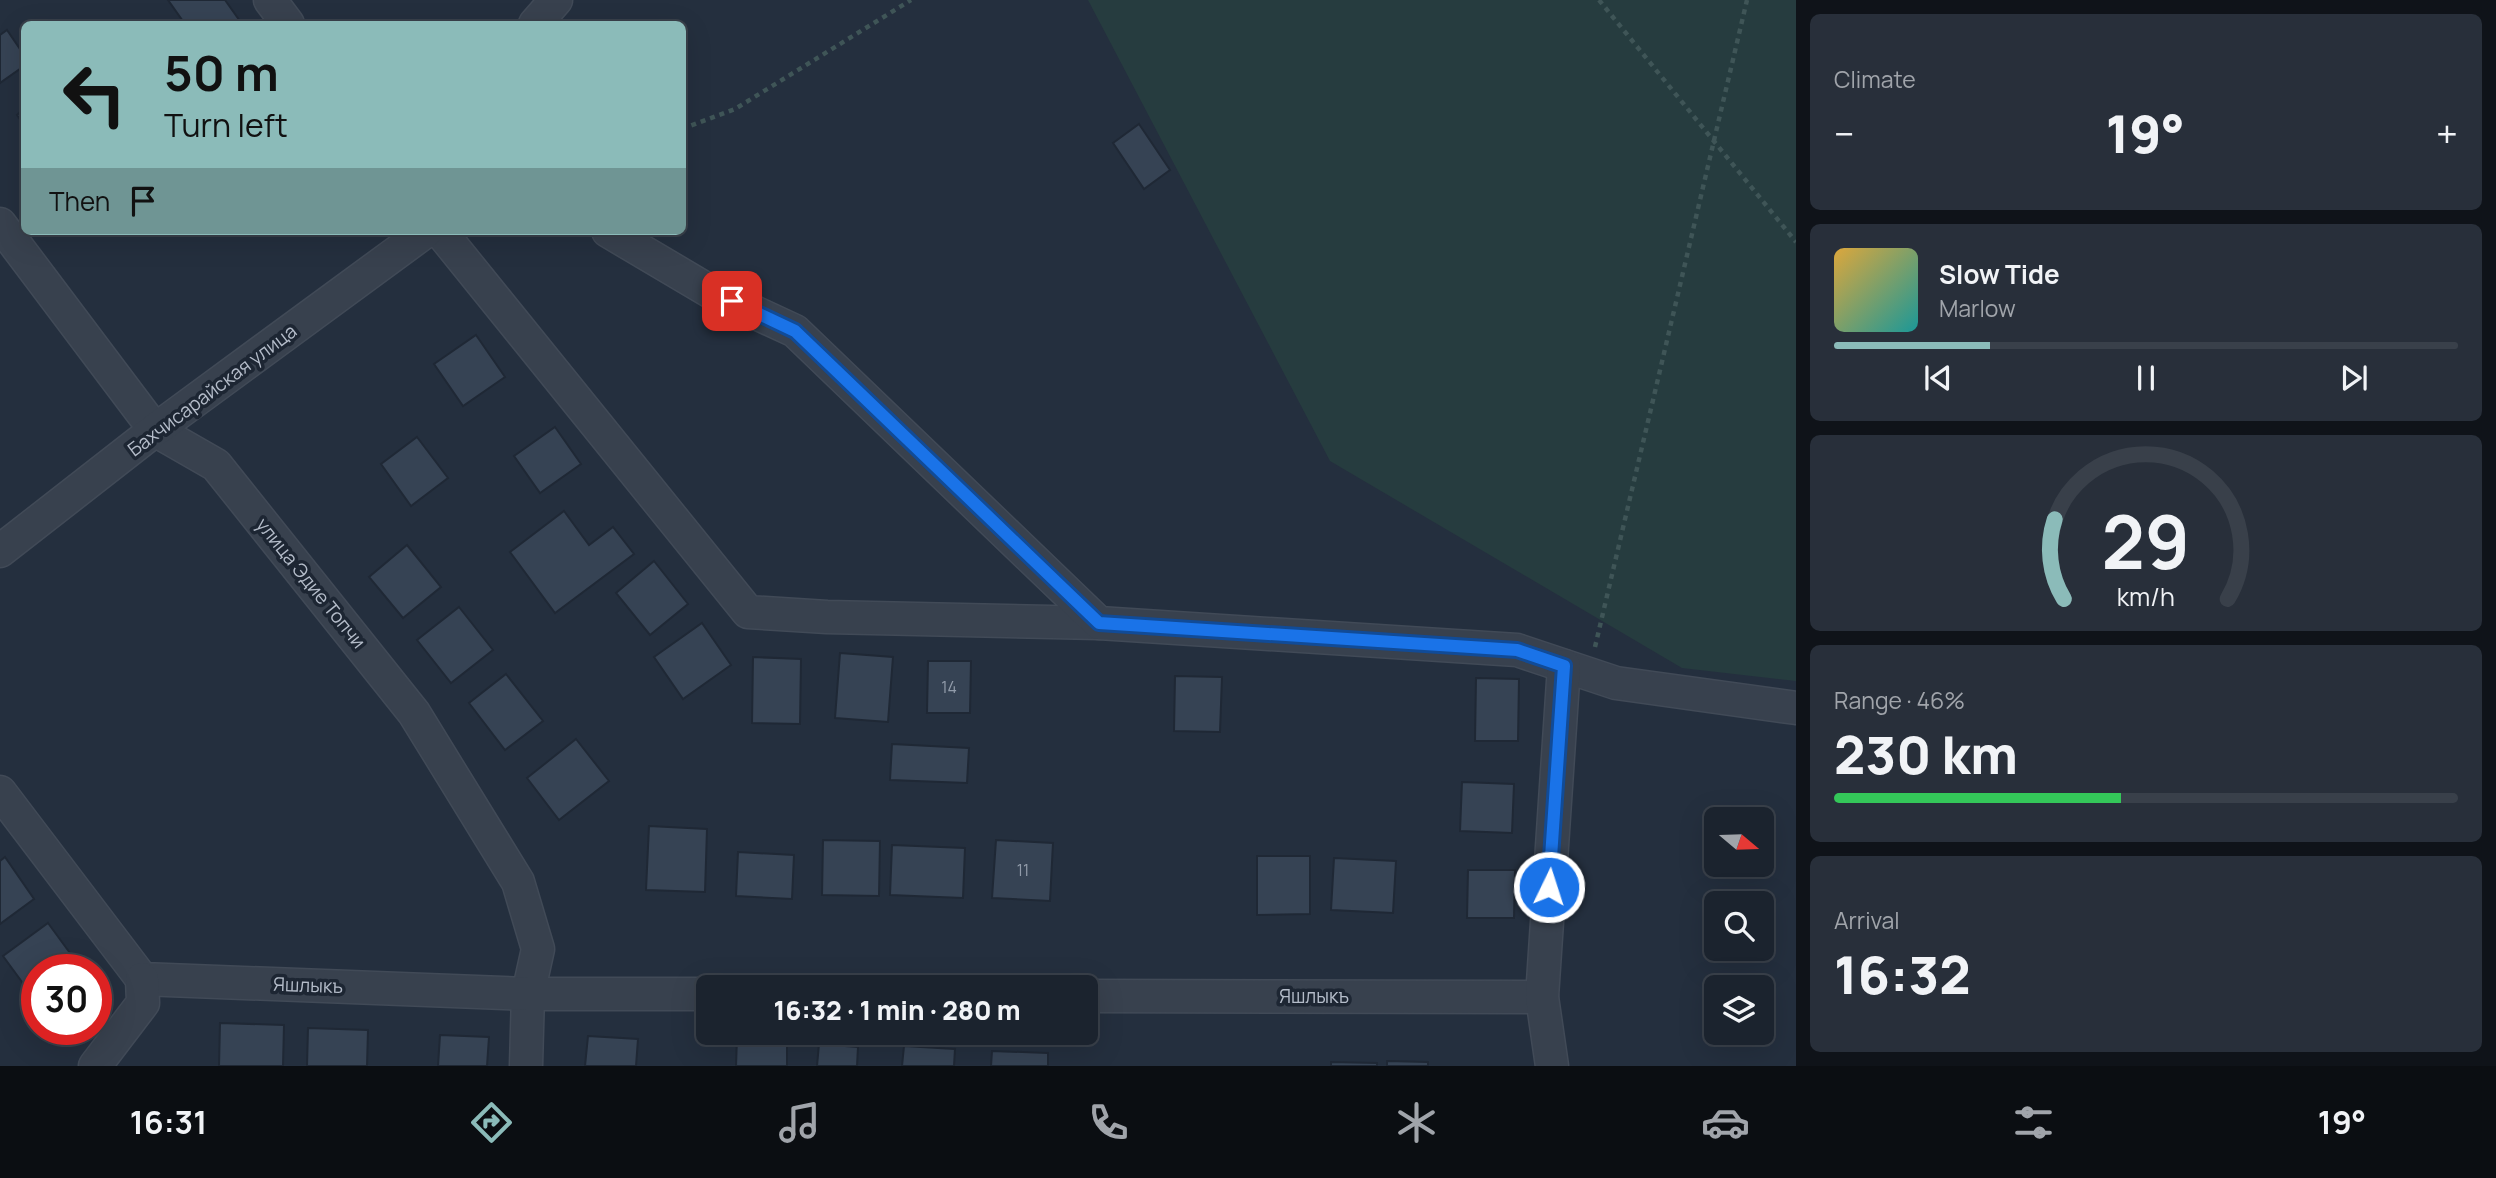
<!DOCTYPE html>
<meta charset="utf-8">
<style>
:root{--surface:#1b232e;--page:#282f3a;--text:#f1f3f6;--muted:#a0a4aa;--line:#39404a;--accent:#8bbbb9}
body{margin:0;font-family:Manrope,sans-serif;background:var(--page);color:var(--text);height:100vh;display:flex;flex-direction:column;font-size:26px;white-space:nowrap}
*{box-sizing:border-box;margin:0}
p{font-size:23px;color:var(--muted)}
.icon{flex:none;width:38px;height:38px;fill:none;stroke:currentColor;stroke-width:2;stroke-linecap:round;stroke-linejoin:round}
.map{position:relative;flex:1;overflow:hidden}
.side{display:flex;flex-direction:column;gap:14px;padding:14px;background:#0f1319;width:700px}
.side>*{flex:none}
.top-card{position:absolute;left:21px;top:21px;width:665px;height:214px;border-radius:10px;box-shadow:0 7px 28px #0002,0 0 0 2px var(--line);background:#8bbbb9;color:#111;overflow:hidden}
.needle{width:46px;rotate:109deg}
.controls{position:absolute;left:1704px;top:807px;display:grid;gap:14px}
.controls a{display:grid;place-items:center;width:70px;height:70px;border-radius:10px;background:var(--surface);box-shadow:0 7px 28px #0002,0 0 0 2px var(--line);font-size:35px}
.speed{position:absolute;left:21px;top:954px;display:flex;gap:14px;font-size:35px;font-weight:700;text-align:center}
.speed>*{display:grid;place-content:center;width:91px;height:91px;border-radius:50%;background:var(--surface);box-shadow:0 7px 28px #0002,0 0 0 2px var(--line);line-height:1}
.speed .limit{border:10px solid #d22;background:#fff;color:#111}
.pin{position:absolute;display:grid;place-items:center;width:60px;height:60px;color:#fff;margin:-30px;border-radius:14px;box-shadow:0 4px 10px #0006}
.me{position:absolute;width:77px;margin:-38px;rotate:4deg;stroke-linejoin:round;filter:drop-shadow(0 0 5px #0008)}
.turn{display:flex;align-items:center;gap:24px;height:147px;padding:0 28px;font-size:32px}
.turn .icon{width:91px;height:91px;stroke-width:2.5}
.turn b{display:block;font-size:49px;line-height:60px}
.then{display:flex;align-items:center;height:66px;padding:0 28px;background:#0003;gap:14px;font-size:26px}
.big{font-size:52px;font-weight:800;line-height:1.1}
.side .tile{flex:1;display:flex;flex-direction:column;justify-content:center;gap:10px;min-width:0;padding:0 24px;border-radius:10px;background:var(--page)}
.side .dial{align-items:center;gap:0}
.dial svg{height:182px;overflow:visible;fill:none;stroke:var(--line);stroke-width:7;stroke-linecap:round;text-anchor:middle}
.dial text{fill:var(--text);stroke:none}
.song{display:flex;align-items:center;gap:21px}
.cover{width:84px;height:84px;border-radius:10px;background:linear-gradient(135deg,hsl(40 70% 55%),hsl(180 70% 35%))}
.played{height:7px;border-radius:4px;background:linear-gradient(90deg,var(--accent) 25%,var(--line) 25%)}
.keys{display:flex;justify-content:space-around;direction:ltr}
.heat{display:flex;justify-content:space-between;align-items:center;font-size:38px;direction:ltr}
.charge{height:10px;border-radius:5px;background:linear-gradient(90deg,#34c759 46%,var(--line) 0)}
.trip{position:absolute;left:696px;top:975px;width:402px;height:70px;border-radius:10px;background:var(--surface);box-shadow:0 7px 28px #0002,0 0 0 2px var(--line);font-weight:800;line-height:70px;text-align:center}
.tab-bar{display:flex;height:112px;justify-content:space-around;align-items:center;background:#0b0e12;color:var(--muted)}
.tab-bar .icon{width:49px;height:49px}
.tab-bar .active{color:var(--accent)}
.tab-bar b{font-size:32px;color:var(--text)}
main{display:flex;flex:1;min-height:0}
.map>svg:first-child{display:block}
</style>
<main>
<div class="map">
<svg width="1796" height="1066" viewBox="0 0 1796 1066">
<rect width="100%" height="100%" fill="#242f3e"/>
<path fill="#263c3f" d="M1088,0H1796V681L1682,668L1330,461Z"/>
<g fill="#364354" stroke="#1f2835" stroke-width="2">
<path d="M168,0H225L242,24H185Z"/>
<path d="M7,30L24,55V66L0,83V35Z"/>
<path d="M24,109V125L17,115Z"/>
<path d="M1139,124L1170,170L1144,189L1113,143Z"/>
<path d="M476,335L505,377L463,406L434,364Z"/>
<path d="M555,427L581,464L540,493L514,456Z"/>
<path d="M417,437L448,478L411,506L381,464Z"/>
<path d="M564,511L589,545L613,527L634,554L555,613L510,552Z"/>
<path d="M407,545L441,587L403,618L369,577Z"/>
<path d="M654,561L688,604L650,635L616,593Z"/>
<path d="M459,607L493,650L451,683L417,640Z"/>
<path d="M702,623L731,665L683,699L654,657Z"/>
<path d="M840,653L893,657L888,722L835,718Z"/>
<path d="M753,657L801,659L800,724L752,723Z"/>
<path d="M928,661H971L970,713H927Z"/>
<path d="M506,674L543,721L505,750L469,703Z"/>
<path d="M1175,676L1222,677L1220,732L1174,731Z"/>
<path d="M1476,678L1519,679L1518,741H1475Z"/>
<path d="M576,739L609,781L559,820L527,778Z"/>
<path d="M892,744L969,748L967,783L890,780Z"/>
<path d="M1462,782L1514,784L1512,833L1460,831Z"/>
<path d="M649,826L707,829L705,892L646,890Z"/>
<path d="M823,840L880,841L879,896L822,895Z"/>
<path d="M996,840L1053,843L1050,901L992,898Z"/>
<path d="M892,845L965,848L963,898L890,895Z"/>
<path d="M738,852L794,855L792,899L736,896Z"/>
<path d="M1257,856H1310V914L1257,915Z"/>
<path d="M5,857L34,899L0,924V861Z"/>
<path d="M1334,858L1396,861L1393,913L1331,910Z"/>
<path d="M1468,870H1515L1514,918H1467Z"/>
<path d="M48,923L78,964L71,970H37V994L33,997L3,956Z"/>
<path d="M220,1023L284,1025L283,1066H219Z"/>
<path d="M308,1028L368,1030L367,1066H307Z"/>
<path d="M440,1035L489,1037L487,1066H438Z"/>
<path d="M588,1036L638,1039L636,1066H585Z"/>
<path d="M737,1037L787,1039V1066H736Z"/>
<path d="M819,1044L858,1047L857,1066H817Z"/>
<path d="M904,1046L955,1049L954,1066H902Z"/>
<path d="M992,1051L1048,1053V1066H991Z"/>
<path d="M1387,1061L1428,1062V1066H1387Z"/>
<path d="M1331,1062L1377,1063V1066H1331Z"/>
</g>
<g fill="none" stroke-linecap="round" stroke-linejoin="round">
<g stroke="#414a57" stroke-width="35">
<g id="minor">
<path d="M270,0L288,24"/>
<path d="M535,24L556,0"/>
<path d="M0,224L155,430L216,465L414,713L518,882L538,949L528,994L526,1066"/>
<path d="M440,231L748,612L827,617L1099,623"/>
<path d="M608,231L711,292L795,331L1099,623L1517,650L1616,683L1796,708"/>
<path d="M0,551L155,430L426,231"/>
<path d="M0,792L142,979L528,994H709"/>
<path d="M1087,996L1542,997"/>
<path d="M95,1066L143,1003L142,979"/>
<path d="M1552,1066L1542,997L1564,666"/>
</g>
</g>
<g stroke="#3f5557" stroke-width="4.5" stroke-dasharray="5 5" stroke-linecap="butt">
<path d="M1599,0L1796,242"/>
<path d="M682,129L735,109L911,0"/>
<path d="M1595,647L1747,0"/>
</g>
<use href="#minor" stroke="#38414e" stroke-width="32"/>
</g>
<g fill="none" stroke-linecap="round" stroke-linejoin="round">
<g stroke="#114b97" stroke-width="18">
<path id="route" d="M732,301L795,331L1099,623L1517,650L1564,666L1549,887"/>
</g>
<use href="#route" stroke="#1a73e8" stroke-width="12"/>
</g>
<g text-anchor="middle" stroke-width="7" stroke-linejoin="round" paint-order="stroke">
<g font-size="16" fill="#929caa">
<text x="949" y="693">14</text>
<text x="1023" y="876">11</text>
</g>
<g font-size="19" fill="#b4bcc9" stroke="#1d2633">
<text transform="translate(212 390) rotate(-37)" y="7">Бахчисарайская улица</text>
<text transform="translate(311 583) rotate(51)" y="7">улица Эдие Топчи</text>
<text transform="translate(308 985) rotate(2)" y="7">Яшлыкъ</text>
<text x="1314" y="1003">Яшлыкъ</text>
</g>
</g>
</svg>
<div class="controls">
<a><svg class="needle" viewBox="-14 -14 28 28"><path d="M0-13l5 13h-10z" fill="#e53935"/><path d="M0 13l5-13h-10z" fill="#a0a4aa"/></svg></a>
<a><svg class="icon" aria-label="search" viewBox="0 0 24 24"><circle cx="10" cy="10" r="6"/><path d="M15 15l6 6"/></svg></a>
<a><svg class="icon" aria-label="layers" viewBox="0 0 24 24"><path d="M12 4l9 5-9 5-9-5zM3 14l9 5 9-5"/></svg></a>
</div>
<div class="speed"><div class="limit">30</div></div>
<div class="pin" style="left:732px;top:301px;background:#d93025"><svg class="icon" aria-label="arrive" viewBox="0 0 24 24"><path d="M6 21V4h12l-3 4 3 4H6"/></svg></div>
<svg class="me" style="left:1549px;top:887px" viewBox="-20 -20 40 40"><circle r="17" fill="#1a73e8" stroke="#fff" stroke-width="3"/><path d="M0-11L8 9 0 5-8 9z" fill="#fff"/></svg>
<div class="trip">16:32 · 1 min · 280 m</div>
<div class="top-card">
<div class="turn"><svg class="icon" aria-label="left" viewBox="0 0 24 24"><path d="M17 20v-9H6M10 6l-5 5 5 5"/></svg><div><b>50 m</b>Turn left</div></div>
<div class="then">Then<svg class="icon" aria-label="arrive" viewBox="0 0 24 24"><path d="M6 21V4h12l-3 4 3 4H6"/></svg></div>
</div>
</div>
<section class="side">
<div class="tile"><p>Climate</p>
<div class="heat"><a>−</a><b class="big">19°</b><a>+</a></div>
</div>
<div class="tile">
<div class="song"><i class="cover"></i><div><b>Slow Tide</b><p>Marlow</p></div></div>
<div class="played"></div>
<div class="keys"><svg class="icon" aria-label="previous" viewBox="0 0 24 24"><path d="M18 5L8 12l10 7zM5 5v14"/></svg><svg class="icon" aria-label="pause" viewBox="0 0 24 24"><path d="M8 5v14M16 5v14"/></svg><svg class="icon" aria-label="next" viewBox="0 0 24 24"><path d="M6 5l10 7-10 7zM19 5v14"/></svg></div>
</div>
<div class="tile dial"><svg viewBox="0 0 100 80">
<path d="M14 69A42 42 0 1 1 86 69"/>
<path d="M14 69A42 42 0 0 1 10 34" stroke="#8bbbb9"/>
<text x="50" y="56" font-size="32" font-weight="700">29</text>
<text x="50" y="72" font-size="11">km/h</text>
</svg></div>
<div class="tile"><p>Range · 46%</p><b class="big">230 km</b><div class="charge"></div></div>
<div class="tile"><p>Arrival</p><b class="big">16:32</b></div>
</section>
</main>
<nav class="tab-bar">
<b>16:31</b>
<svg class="icon active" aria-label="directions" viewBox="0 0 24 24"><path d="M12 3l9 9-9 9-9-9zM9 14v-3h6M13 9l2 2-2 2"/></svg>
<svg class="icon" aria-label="music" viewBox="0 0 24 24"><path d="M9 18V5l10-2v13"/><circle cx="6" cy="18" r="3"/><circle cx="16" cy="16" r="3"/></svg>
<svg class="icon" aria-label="phone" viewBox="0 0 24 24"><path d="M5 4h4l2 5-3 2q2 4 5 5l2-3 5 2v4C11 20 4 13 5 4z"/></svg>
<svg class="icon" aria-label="climate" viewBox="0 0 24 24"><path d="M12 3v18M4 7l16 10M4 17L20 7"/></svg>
<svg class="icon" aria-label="car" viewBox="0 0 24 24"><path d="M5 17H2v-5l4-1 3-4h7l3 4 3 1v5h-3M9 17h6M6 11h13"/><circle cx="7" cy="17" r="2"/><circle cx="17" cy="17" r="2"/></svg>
<svg class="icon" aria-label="filters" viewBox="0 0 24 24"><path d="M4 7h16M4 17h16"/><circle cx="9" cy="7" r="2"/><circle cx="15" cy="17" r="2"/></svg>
<b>19°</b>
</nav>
